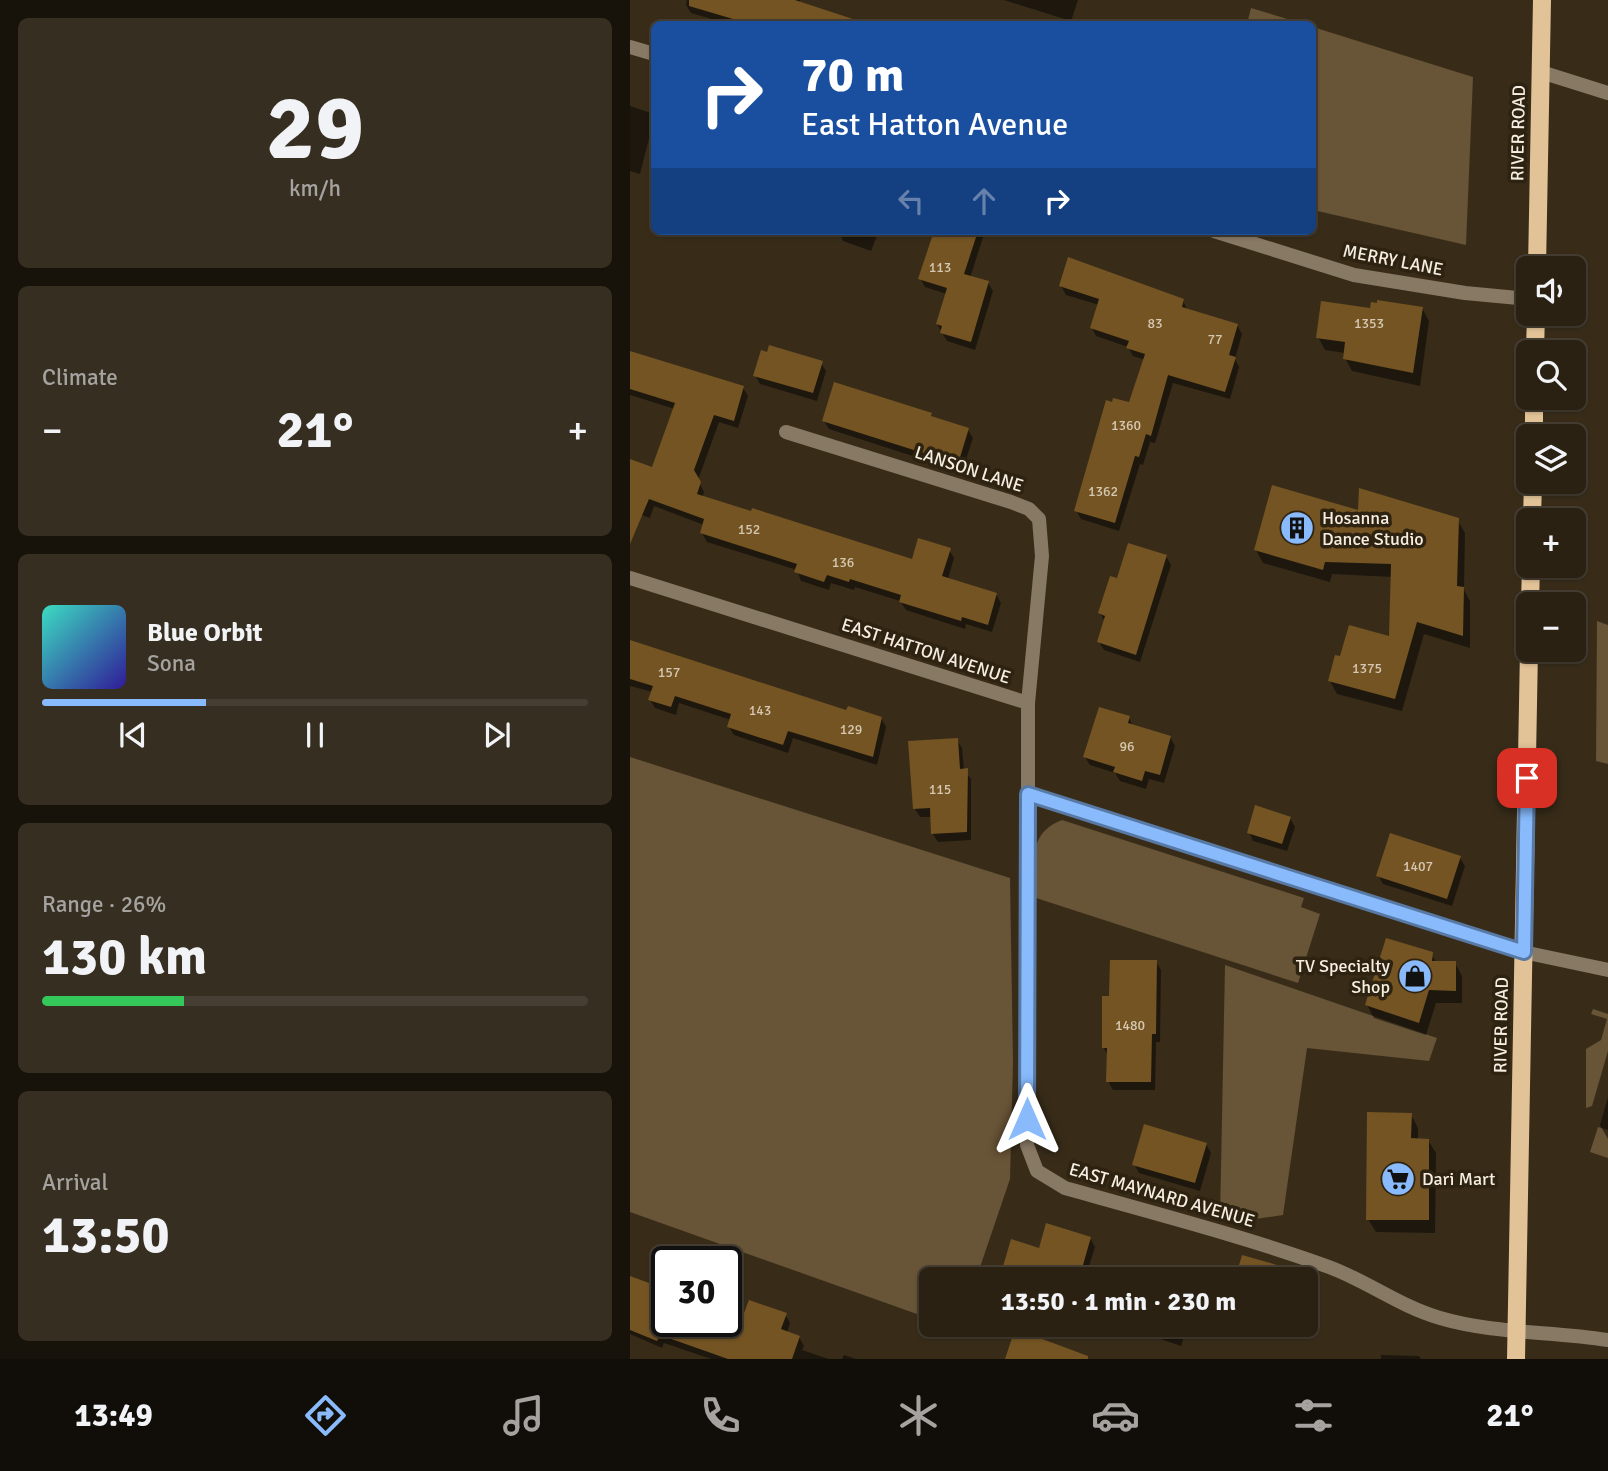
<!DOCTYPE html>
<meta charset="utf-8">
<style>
:root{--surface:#2a2113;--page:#362e21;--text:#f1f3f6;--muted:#a5a3a0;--line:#463e33;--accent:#88bafc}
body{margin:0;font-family:Signika,sans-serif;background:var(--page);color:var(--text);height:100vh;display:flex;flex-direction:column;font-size:26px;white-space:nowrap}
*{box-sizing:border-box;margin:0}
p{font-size:23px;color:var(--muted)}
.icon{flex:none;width:38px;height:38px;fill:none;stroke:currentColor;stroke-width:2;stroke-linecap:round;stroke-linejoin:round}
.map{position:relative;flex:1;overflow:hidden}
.details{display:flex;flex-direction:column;gap:18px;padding:18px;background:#17120a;width:630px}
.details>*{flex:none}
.guide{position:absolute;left:21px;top:21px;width:665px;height:214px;border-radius:10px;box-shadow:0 2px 5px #0004,0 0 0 2px var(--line);background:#1a4fa0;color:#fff;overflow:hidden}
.fabs{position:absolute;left:886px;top:256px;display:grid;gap:14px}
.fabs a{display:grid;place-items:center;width:70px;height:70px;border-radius:10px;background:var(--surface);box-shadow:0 2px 5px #0004,0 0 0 2px var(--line);font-size:35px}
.speed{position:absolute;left:21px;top:1246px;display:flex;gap:14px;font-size:35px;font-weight:700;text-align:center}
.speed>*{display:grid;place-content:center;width:91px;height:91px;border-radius:50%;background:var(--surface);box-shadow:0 2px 5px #0004,0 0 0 2px var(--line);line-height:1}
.speed .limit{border:4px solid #111;border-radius:10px;background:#fff;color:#111}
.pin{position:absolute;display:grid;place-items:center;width:60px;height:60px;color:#fff;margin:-30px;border-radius:14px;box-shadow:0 4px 10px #0006}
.me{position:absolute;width:77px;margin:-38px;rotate:0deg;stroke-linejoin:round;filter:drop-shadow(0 0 5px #0008)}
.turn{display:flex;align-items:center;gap:24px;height:147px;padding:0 35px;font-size:32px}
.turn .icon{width:91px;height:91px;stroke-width:2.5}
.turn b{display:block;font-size:49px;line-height:60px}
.lanes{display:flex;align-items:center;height:66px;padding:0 35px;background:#0003;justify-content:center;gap:35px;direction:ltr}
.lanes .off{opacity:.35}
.big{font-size:52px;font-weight:700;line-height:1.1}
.details .widget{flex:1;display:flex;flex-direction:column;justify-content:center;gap:10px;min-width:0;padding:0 24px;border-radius:10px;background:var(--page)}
.details .dial{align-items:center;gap:0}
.dial b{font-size:91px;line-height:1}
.song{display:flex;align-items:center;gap:21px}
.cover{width:84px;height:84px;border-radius:10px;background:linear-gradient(135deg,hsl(170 70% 55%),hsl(250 70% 35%))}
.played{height:7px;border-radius:4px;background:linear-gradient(90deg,var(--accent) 30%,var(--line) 30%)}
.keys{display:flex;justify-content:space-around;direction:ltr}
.heat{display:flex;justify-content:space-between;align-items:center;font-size:38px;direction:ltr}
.charge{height:10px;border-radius:5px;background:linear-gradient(90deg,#34c759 26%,var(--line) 0)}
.trip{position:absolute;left:289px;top:1267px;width:399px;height:70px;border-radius:10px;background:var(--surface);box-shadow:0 2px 5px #0004,0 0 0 2px var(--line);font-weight:700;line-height:70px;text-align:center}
.tab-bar{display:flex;height:112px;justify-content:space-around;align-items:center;background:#110d08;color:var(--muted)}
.tab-bar .icon{width:49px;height:49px}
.tab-bar .current{color:var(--accent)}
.tab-bar b{font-size:32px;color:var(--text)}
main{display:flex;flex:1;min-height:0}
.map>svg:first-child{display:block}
</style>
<main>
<section class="details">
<div class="widget dial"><b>29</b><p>km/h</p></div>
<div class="widget"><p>Climate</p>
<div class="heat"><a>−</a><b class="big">21°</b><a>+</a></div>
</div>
<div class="widget">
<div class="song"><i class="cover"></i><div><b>Blue Orbit</b><p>Sona</p></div></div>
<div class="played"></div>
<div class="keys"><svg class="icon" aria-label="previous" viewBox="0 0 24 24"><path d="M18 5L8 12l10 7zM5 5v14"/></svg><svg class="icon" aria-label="pause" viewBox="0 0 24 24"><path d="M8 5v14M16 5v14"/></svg><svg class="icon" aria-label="next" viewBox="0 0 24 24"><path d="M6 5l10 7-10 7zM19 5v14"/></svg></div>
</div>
<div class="widget"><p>Range · 26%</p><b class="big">130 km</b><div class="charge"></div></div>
<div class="widget"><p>Arrival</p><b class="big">13:50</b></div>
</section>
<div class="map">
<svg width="978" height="1359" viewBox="0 0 978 1359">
<rect width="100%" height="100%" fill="#382c19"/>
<g fill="#685436">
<path d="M621,8L674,24H617Z"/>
<path d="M683,27L843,77L836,245L683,210Z"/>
<path d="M967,621L978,625V764L966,761Z"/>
<path d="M0,757L380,878L383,1062L380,1179L346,1279H301V1319L0,1212Z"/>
<path d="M432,820L674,898L671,907L690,914L668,983L403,897C405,864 396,834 432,820Z"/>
<path d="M595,965L807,1038L799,1061L677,1048L653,1215L612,1221L590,1219Z"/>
<path d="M963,1009L978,1014V1051L962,1106L956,1108V1049L971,1040L977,1019L961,1014Z"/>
<path d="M968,1127L978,1130V1158L960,1152Z"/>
</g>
<g fill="#0007">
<path d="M57,0H170L169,3L208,23L99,24L61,13L56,5Z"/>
<path d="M374,0H448L441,21Z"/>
<path d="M0,106L21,113L24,119L10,174L0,171Z"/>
<path d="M209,231H249L241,251L213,241Z"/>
<path d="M305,231H355L340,278L358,283L363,291L345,350L317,341L307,324L317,294L295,287L290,278Z"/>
<path d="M431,286L553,300L557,310L607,325L612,334L605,359L609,367L600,399L543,383L525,443L520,442L513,465L510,464L489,531L451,519L446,510L500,404L515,360L503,356L498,347L466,336L462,328L469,305L436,295Z"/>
<path d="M792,308L799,321L790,386L722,371L715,358V353L695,350L688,337L741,310Z"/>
<path d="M0,352L113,388L118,396L108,428L89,422L68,480L74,492L72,497L283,561L319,550L324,558L318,579L366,594L371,603L362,632L336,624L335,629L276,610L270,601L225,587L224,590L201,583L199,590L171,581L167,570L77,542L72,533L74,525L24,506L20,518L0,511V461L23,469L45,409L0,395Z"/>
<path d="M138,354L191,363L196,371L187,401L130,384L125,375Z"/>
<path d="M301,414L303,419L338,430L343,438L332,472L199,429L194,421Z"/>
<path d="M730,512L827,519L835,533L834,590L840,601V648L794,634L772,711L707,694L700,681L711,658L761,638L762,577L702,574L700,582L633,563L626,550Z"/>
<path d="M536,556L541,565L510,662L474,650L469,642L475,622L470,613L488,580Z"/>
<path d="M0,642L217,712L251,718L256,727L247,765L163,738L158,753L104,735L99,727L101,720L49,703L46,715L25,708L20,700L23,692L0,686Z"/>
<path d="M499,718L503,726L540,737L545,746L534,783L519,779L516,789L490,781L485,773L460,765L455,757Z"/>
<path d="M327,740L332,748L334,770L341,779V840L308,842L303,834L302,817H290L285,809L280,742Z"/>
<path d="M660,818L665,827L657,851L623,841L619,832Z"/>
<path d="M830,858L835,866L822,906L753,884L748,875Z"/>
<path d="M801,954L807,963H825L832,976V1003H806L796,1035L744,1018L737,1005Z"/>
<path d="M526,962L531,970L530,1042H526L525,1090H483L478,1081V1055L473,1047L481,998Z"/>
<path d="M978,1097V1139L970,1125Z"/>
<path d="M781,1115L788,1128V1140H798L806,1153L805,1233L746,1232L738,1219Z"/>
<path d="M576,1144L581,1153L570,1191L509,1173L504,1164Z"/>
<path d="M460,1238L465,1247L455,1279H382L374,1270L410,1250Z"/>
<path d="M549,1265L591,1277L592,1279H545Z"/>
<path d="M0,1278L29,1289L34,1297L37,1321H96L116,1316L155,1314L160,1323L157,1333L169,1337L174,1346L172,1350L199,1359H81L34,1343L32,1348L0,1334Z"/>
<path d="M508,1325H584L581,1338L556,1330L551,1346L516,1334Z"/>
<path d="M214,1355L226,1359H212Z"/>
<path d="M751,1355L789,1356L791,1359H751Z"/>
</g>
<g fill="#745422">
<path d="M59,0H165L226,20L225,24H120L59,6Z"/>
<path d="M304,231H348L334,274L359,281L341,342L310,333L312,326L306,324L317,288L288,279Z"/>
<path d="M438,257L554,299L552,307L608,324L599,355L606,357L595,392L538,375L521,436L516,434L509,457L505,456L485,523L444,511L476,400L482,402L483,398L499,402L515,354L496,348L499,341L460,328L469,299L429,286Z"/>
<path d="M747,300L793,307L783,373L713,359L715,342L686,338L691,301L740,308L741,302L747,303Z"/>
<path d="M139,345L193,361L183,393L123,376L131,350L137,352Z"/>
<path d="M0,351L114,386L104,421L84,415L64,470L71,482L67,494L121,511L122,508L282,559L288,538L321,548L312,576L367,593L358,625L332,617L331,621L269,602L271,595L220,579L219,582L197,575L194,582L164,572L167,564L70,533L74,519L19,499L0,544V459L22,467L45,403L0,389Z"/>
<path d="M204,382L302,413L301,416L339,428L328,464L192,421Z"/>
<path d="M642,485L728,510L729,488L829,518L827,586L834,587L833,636L787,622L765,699L698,681L705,655L710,656L719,625L759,636L761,564L695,562L693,570L624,550Z"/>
<path d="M498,543L537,555L506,655L467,642L475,616L468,613L480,576L487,578Z"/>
<path d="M0,640L216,710L218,706L252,717L243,757L158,731L153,745L97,727L101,714L45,696L41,707L18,700L23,686L0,679Z"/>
<path d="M469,707L500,716L498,723L541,736L530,775L515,771L512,781L483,772L485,767L453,757Z"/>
<path d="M328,738L330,769L338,768L337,832L301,834L300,808L283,809L278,741Z"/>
<path d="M625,805L661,817L652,844L617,833Z"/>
<path d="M760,833L831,856L817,899L746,876Z"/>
<path d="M756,938L803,952L802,961H826V991L799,990L789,1023L735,1005Z"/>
<path d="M480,960H527L526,1034H522L521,1082H476L477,1048H472V996H479Z"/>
<path d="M737,1112L782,1113L781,1138L799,1139V1220H736Z"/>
<path d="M514,1124L577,1143L565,1183L502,1165Z"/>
<path d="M416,1223L461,1237L449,1279H403L372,1270L381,1239L409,1248Z"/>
<path d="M612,1255L675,1273L674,1279H605Z"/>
<path d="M0,1276L30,1287L26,1297L37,1301V1321H96V1307L114,1313L119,1300L157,1313L151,1329L170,1336L162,1359H98L30,1335L27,1341L0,1330Z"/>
<path d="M385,1329L458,1356V1359H375Z"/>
</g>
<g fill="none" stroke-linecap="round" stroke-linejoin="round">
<g stroke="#887964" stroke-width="14">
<path d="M0,47L24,54"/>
<path d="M911,72L978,93"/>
<path d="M584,231L724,275L835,293L898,299"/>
<path d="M156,432L381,502L399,509L409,519L412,556L398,703"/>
<path d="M0,578L398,703V794L893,952L978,970"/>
<path d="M398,794L397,1145L407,1171L435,1188C523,1213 613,1236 699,1267C737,1281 771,1307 810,1318C864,1334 922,1331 978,1340"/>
</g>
<g stroke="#e2c398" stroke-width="18">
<path d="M907,268L912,0"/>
<path d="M905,352L906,313"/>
<path d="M904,436V397"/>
<path d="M902,520L903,481"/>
<path d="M900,604L901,565"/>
<path d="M886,1359L899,649"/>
</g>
</g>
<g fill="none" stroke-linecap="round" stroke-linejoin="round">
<g stroke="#5879a4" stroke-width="18">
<path id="route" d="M397,1119L398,794L894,952L897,778"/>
</g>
<use href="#route" stroke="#88bafc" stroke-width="12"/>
</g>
<defs>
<g id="building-disc" transform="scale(1.75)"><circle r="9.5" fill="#88bafc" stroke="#2e2210"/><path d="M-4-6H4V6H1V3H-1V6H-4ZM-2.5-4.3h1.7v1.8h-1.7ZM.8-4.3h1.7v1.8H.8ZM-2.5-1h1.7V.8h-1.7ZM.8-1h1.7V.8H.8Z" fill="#111"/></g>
<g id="shop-disc" transform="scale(1.75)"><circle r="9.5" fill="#88bafc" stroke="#2e2210"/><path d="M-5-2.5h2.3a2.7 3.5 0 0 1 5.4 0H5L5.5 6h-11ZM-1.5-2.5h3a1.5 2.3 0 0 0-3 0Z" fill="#111"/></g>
<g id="supermarket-disc" transform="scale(1.75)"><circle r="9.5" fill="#88bafc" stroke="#2e2210"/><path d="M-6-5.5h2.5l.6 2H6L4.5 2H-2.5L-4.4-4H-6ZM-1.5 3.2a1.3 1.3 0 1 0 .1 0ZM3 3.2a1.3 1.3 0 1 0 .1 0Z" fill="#111"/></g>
</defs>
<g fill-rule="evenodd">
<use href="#building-disc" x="667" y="528"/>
<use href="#shop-disc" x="785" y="976"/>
<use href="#supermarket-disc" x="768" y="1179"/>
</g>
<g text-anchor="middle" stroke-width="7" stroke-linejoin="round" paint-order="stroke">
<g font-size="14" fill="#d6c8b2">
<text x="310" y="272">113</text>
<text x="525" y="328">83</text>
<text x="739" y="328">1353</text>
<text x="585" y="344">77</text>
<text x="496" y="430">1360</text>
<text x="473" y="496">1362</text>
<text x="119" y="534">152</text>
<text x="213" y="567">136</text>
<text x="737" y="673">1375</text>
<text x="39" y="677">157</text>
<text x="130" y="715">143</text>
<text x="221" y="734">129</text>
<text x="497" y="751">96</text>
<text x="310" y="794">115</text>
<text x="788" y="871">1407</text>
<text x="500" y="1030">1480</text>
</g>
<g font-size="18" fill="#f6eee2" stroke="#2e2210">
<text transform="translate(888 133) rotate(-89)" y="6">RIVER ROAD</text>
<text transform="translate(763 260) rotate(11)" y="6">MERRY LANE</text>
<text transform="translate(339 469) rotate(18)" y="6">LANSON LANE</text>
<text transform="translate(296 651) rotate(18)" y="6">EAST HATTON AVENUE</text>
<text transform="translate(871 1025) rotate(-89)" y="6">RIVER ROAD</text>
<text transform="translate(532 1195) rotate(16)" y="6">EAST MAYNARD AVENUE</text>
</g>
<g font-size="18" fill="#f6eee2" stroke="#2e2210" text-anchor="start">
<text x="692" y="524">Hosanna<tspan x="692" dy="21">Dance Studio</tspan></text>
<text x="760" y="972" text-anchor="end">TV Specialty<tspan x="760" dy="21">Shop</tspan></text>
<text x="792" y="1185">Dari Mart</text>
</g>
</g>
</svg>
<div class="fabs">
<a><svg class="icon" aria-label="sound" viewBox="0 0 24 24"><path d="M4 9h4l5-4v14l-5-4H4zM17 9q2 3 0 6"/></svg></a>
<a><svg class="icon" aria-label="search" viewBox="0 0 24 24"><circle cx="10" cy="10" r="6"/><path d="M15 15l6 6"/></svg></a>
<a><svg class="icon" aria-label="layers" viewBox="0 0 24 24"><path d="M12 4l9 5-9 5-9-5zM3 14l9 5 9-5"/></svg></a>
<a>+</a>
<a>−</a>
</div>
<div class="speed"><div class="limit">30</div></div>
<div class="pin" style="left:897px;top:778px;background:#d93025"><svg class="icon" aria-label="arrive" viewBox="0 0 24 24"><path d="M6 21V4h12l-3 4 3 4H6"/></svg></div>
<svg class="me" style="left:397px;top:1119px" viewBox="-20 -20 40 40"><path d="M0-17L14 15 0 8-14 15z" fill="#88bafc" stroke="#fff" stroke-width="4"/></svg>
<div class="trip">13:50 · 1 min · 230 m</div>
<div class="guide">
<div class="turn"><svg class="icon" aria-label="right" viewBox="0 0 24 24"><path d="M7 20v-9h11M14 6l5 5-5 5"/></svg><div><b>70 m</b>East Hatton Avenue</div></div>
<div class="lanes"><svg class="icon off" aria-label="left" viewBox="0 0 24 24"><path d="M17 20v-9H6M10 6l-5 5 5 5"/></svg><svg class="icon off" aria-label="ahead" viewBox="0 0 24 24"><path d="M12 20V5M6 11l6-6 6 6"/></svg><svg class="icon" aria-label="right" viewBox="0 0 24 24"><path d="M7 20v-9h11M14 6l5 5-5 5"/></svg></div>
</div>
</div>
</main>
<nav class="tab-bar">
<b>13:49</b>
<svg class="icon current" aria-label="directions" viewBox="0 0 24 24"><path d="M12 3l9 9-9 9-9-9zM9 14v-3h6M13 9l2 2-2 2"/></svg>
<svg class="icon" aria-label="music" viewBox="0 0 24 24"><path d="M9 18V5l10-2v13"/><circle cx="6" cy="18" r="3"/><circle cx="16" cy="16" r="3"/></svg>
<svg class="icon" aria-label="phone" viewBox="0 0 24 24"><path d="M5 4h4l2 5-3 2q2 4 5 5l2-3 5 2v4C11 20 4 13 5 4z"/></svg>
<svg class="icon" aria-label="climate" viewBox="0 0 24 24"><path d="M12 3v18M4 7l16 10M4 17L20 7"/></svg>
<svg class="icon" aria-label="car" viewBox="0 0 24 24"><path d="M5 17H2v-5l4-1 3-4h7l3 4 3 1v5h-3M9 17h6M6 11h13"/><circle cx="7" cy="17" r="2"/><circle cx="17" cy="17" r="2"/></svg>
<svg class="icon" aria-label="filters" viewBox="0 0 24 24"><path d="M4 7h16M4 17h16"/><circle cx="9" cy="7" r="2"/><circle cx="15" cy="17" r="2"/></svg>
<b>21°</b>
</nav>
